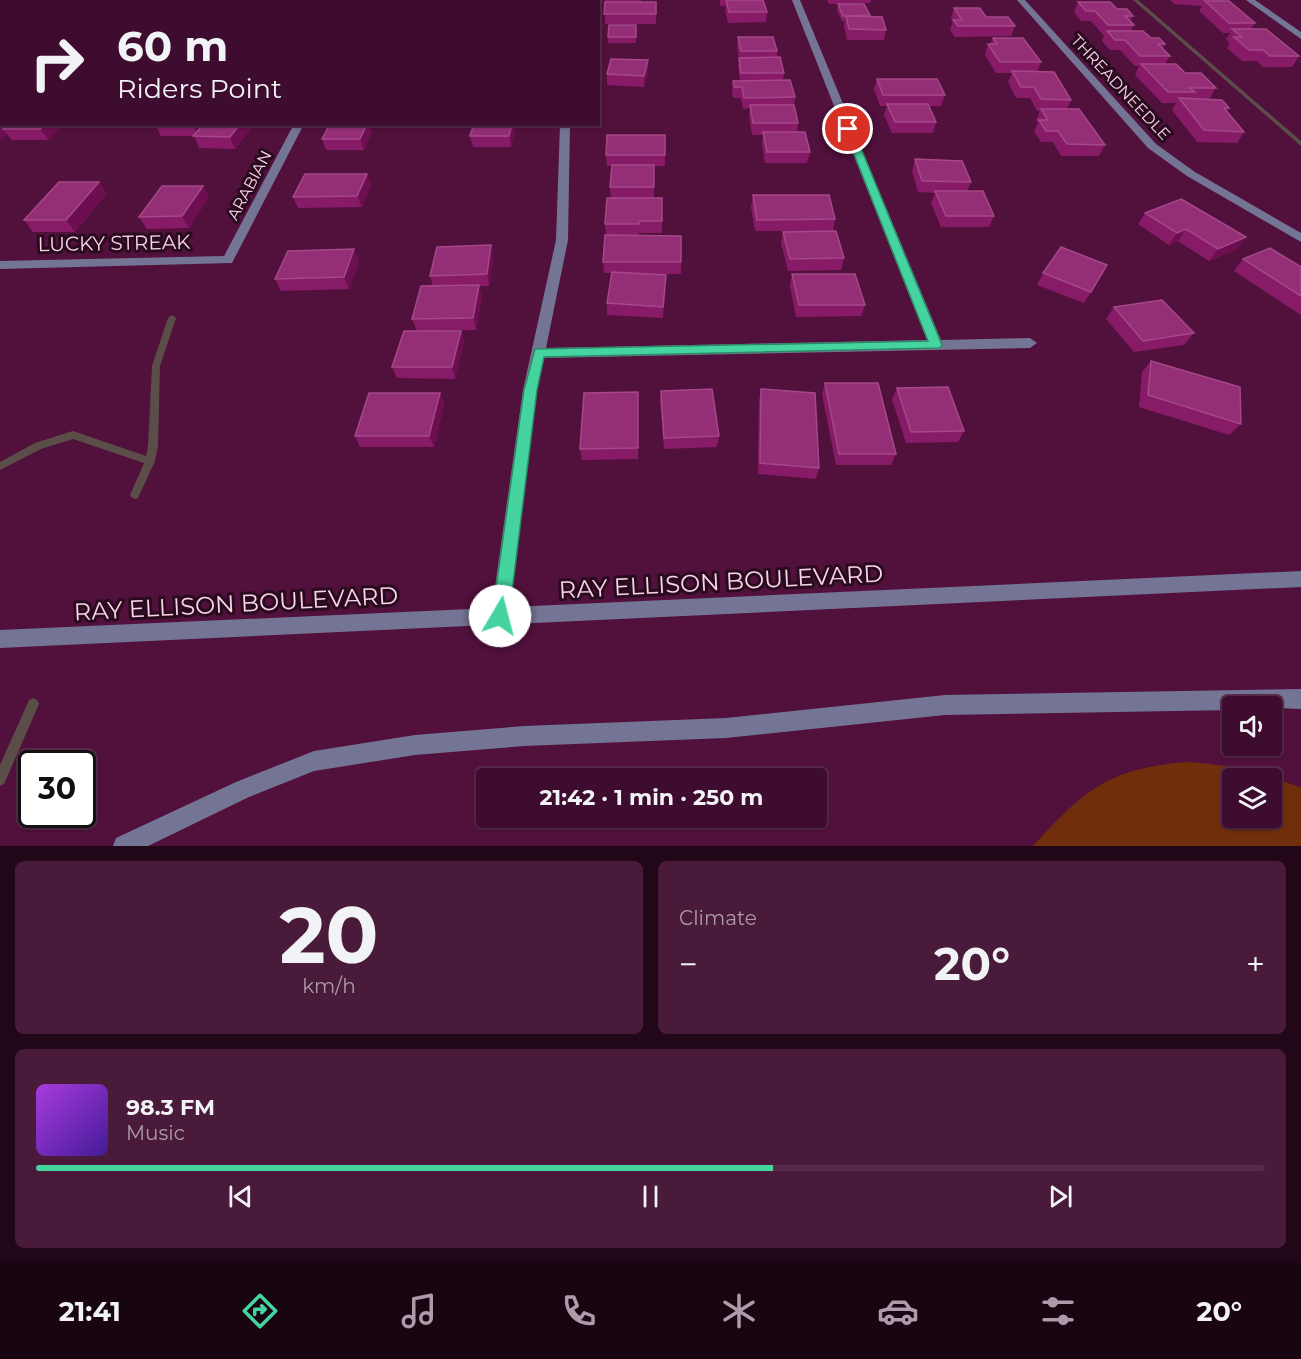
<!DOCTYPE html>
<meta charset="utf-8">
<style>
:root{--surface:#3e0c2e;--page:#491a3a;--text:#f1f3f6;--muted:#ad9baa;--line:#572c4a;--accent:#45d49f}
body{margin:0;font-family:Montserrat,sans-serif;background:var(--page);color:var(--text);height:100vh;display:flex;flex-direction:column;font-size:22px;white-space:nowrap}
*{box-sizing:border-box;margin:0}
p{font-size:20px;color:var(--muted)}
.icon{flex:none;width:33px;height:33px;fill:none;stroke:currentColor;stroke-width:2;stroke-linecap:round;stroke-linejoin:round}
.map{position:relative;height:846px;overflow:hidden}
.side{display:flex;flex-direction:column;gap:15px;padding:15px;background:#220719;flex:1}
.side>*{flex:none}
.hud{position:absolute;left:0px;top:0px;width:600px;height:126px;box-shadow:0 2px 4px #0004,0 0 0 2px var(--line);background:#3e0c2e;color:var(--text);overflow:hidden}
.controls{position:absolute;left:1222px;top:696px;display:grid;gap:12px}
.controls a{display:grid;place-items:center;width:60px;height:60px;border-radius:6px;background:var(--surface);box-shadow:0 2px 4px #0004,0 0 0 2px var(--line);font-size:30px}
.speed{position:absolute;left:18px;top:750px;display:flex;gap:12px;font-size:30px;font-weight:700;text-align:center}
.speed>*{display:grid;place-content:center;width:78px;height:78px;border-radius:50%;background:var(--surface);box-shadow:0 2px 4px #0004,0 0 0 2px var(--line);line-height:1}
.speed .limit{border:3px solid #111;border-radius:9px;background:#fff;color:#111}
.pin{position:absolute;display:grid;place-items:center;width:51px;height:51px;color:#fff;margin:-26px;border:3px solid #fff;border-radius:50%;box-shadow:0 2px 6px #0007}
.me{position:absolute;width:66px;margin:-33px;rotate:8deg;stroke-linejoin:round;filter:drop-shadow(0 0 4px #0008)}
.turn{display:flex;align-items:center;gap:21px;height:126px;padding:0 18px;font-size:27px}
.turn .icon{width:78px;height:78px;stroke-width:2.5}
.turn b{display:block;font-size:42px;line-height:51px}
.big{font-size:45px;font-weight:700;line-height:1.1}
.side .tile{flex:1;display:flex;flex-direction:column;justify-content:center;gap:9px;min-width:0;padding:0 21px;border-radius:9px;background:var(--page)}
.side .dial{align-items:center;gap:0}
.dial b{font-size:78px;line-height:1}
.song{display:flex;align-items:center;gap:18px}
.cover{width:72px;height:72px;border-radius:9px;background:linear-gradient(135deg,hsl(280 70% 55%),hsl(260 70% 35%))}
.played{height:6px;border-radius:3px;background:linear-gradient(90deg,var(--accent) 60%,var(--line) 60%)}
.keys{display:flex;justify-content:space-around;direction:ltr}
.heat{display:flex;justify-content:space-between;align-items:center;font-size:33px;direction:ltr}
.side .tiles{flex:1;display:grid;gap:15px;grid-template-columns:1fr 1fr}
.tile:last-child{grid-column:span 2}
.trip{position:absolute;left:476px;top:768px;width:351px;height:60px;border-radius:6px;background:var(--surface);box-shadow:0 2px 4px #0004,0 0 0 2px var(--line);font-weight:700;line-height:60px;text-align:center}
.tab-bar{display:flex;height:96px;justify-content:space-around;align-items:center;background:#190512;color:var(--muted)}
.tab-bar .icon{width:42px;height:42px}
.tab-bar .selected{color:var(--accent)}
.tab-bar b{font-size:27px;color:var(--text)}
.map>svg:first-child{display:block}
</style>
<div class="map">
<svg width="1301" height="846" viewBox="0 0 1301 846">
<rect width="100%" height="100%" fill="#52103d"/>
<path fill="#702e0b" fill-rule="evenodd" d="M1185,762C1226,764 1262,772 1301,788V846H1033C1084,791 1107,769 1185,762ZM1233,778H1272V818H1233Z"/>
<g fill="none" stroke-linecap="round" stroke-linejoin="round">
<g fill="#5b4e49" fill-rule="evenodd">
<path d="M1133,0H1138L1301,141V146Z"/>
<path d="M172,315L176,318L160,366L158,446L155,461L138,498L135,499L132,498L130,495L144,463L73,439L41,449L0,470V462L35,443L73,431L146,456L148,446L152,366L168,318Z"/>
<path d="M33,698L37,700L39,704L4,784L0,786V765L29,700Z"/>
</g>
<g fill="#747494" fill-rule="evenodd">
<path d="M538,0H566L565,2Z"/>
<path d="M792,0H800L941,340L1030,338L1037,343L1030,348L544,358L537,390L510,607L1301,571V587L0,648V630L492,608L523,390L556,240L560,124H570L568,240L546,348L927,340Z"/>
<path d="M1017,0H1025L1156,144L1195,172L1301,233V242L1187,176L1148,148Z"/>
<path d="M1246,0H1255L1301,32V39Z"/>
<rect x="0" y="92" width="2" height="6"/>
<path d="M294,124H304L232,263L0,269V261L224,256Z"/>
<path d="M1301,689V709L1233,706V710L945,715L726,738L524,746L415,755L314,771L249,797L148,846H113L116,838L236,782L314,751L415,735L524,726L726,718L945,695Z"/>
</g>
</g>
<g fill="#881b68">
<path d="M605,0H641V2H656V24H605Z"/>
<path d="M720,0H763L767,12L766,22L728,23L725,11L726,6H720Z"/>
<path d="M827,0H871L870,3L829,4Z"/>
<path d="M1170,0H1223L1222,1L1255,23L1251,29L1299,56L1292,67H1263L1257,61H1242L1227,48L1230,43L1226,39L1230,33H1223L1199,11L1202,6L1174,4Z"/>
<path d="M1078,2L1117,9L1133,16L1130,21L1134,25L1131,31L1165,44L1163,49L1170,56L1165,64L1216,88L1209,99H1191L1229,108L1227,111L1244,132L1237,143L1197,142L1172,110L1176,103H1162L1135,75L1139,66H1135L1120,50H1110L1102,41L1104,35H1103L1091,21H1081L1074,12Z"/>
<path d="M838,4L870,15L869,17L886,30L884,40H847L844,26L845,21H842L837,10Z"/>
<path d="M0,5L2,7V30H0Z"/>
<path d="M954,8L1015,26L1011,36L955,37L950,30L953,21L951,19Z"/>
<path d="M636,25V43H608V37Z"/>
<path d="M738,37L777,51V58L784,73L783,80L795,97L794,105L798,123L797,132L810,152L807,163H765L762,143L763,135H752L749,116L750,108L743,109L741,98H733L732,92L733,81H740L738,68L739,58L737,47Z"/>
<path d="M993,38L1041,62L1037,72L1071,100L1067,109L1105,145L1099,156H1061L1053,142H1041L1034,131L1038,123L1036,120L1040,111H1037L1030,98H1016L1008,82L1012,73H996L985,55L988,44H990Z"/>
<rect x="0" y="45" width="2" height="32"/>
<path d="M648,71L644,87L607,85V74Z"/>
<path d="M877,79L945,95L941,106H929L936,122L933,133H892L884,115L887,106H880L874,89Z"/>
<path d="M0,106L2,124H65L48,140H12L7,134L0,140Z"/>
<path d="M155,124H254L235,149L199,148L194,136H161L155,125Z"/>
<path d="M515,129L511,147H473L470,136Z"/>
<path d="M372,131L364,150H326L322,139Z"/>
<path d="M665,135V166H654V198H662V233H639V235L681,262V274H636L666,287L663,318L607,315V303L612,273H604L603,262L606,235L605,224L611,198L610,187L612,166H607L606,155Z"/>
<path d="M915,159L971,182L967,191L994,216L989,227H941L931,203L935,193L918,192L912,171Z"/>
<path d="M367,174L371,185L362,207L298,208L293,197Z"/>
<path d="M99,182L106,194L75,232H33L24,220Z"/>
<path d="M203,186L209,197L189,228L147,229L139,217Z"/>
<path d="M753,195L835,219L833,231L844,258L841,270L788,271L781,243L783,232L828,231H755L751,207Z"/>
<path d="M1145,213L1246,237L1237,249L1209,261L1178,241L1169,245L1138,224Z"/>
<path d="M491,245L493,257L489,286H479L482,297L476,330L417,331L412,319L433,286L430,276Z"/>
<path d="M354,249L359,261L349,289L281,291L275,279Z"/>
<path d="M1243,259L1301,267V315L1234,271Z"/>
<path d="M1043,273L1091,292L1084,303L1037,285Z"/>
<path d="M792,274L865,305L861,316L796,317L790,286Z"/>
<path d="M1114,307L1194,333L1184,345L1134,352L1106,319Z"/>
<path d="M461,331L464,342L455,379L397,378L392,367Z"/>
<path d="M1151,361L1241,424L1229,435L1139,407L1142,372Z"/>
<path d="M825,383L896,454L891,465H836L822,394Z"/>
<path d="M897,388L964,431L958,442L906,443L892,399Z"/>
<path d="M761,389L819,468L816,479L758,474L759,401Z"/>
<path d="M661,391L719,436L717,447L664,449L660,402Z"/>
<path d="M638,392V459L582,460L580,449Z"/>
<path d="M440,393L444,404L434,447H360L355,436Z"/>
</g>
<g fill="#6d0e51">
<path d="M648,60V71L644,87V76Z"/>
<path d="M2,120V124H17L3,129L7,134L0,140V121Z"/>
<path d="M46,124H65L48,140L40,129Z"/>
<path d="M192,124H207L198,136Z"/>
<path d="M240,124H254L235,149L230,137Z"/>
<path d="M367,124H370L372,131L364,150L360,139Z"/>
<path d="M512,124H515V129L511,147L509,136Z"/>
<path d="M367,174L371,185L362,207L357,196Z"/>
<path d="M99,182L106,194L75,232L66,220Z"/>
<path d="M203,186L209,197L189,228L182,216Z"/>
<path d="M1186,229L1178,241L1169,245L1177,233Z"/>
<path d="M1246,237L1237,249L1209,261L1218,249Z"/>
<path d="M491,245L493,257L489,286L487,274Z"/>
<path d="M354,249L359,261L349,289L344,277Z"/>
<path d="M666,275V287L663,318V307Z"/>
<path d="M479,285L482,297L476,330L473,318Z"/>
<path d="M461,331L464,342L455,379L452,367Z"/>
<path d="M440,393L444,404L434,447L429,436Z"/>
</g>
<g fill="#942e76" stroke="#a44888" stroke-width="1.5">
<path d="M330,0H358L357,2H328Z"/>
<rect x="448" y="0" width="27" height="2"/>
<path d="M488,0H517L516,2H487Z"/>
<path d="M726,0H763L767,12H729Z"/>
<path d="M207,1H236V2Z"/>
<path d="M1205,1H1229L1255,23H1229Z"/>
<path d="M605,2H656V14H604Z"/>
<path d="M1078,2H1110L1117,9H1127L1133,16H1125L1134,25H1108L1095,11H1086Z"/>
<path d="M838,4H864L870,15L843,16Z"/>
<path d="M954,8H980L986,17H1008L1015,26H958L953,20H962Z"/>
<path d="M2,10V20H0V11Z"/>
<path d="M846,16L882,17L886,30L849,29Z"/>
<path d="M609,25H636V37H608Z"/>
<path d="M1232,29H1266L1299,56H1270L1263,50H1249L1234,37H1242Z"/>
<path d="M1107,31H1143L1151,38H1159L1165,44H1158L1170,56H1140L1125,40H1115Z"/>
<path d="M738,37H773L777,51H741Z"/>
<path d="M993,38H1023L1041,62H1000L988,44H997Z"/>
<path d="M0,45H2V64L0,66Z"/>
<path d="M780,57L784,73H741L739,58Z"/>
<path d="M611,59L648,60L644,76L607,74Z"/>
<path d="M1141,64H1176L1185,73H1201L1216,88H1190L1195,92H1168Z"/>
<path d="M1012,71L1054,72L1071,100L1041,99L1034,87H1021Z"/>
<path d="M877,79H937L945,95H883Z"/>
<path d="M790,80L795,97L744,98L742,87H734L733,81Z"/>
<path d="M1179,98L1222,100L1229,108H1224L1244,132L1204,130Z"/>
<path d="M887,104H928L936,122H895Z"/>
<path d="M750,105H794L798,123H753Z"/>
<path d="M1041,109H1079L1105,145L1067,144L1058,131H1046L1039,120H1048Z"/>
<path d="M0,110H2V120L0,121Z"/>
<path d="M8,124H46L40,129H3Z"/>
<path d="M155,124H192L155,125Z"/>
<path d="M204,124H240L230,137L193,136Z"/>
<path d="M330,124H367L360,139H322Z"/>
<path d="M474,124H512L509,136H470Z"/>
<path d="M763,132H805L810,152H767Z"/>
<path d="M607,135H665V155H606Z"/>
<path d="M915,159L962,161L971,182L922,181Z"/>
<path d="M612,165H654V187H610Z"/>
<path d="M305,174H367L357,196L293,197Z"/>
<path d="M59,182H99L66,220H24Z"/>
<path d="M162,186H203L182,216L139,217Z"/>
<path d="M935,191H983L994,216H946Z"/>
<path d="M753,195H829L835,219L757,220Z"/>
<path d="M607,198H662V221H639V224H605Z"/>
<path d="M1181,199L1246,237L1218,249L1186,229L1177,233L1145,213Z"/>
<path d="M836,231L844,258L790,259L783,232Z"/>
<path d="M605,235L681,236V262H603Z"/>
<path d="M491,245L487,274L430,276L437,247Z"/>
<path d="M1061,247L1107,265L1091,292L1043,273Z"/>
<path d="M1270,248L1301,267V296L1243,259Z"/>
<path d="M354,249L344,277L275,279L288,251Z"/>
<path d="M612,272L666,275L663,307L607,303Z"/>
<path d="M792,274H855L865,305H799Z"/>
<path d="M479,285L473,318L412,319L421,286Z"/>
<path d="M1162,300L1194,333L1143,341L1114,307Z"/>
<path d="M404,331H461L452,367H392Z"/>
<path d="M1151,361L1240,387L1241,424L1148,395Z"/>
<path d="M825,383H878L896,454H839Z"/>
<path d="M948,387L964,431L911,432L897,388Z"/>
<path d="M712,389L719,436L664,438L661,391Z"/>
<path d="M761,389L815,393L819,468L760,463Z"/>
<path d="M638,392V448L580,449L584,393Z"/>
<path d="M369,393H440L429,436H355Z"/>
</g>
<path fill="#45d49f" stroke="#2d8a67" stroke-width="1.5" d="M848,127L853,129L942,345L940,348L544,357L537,390L509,616L506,622L500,624L494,622L492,616L524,390L535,349L928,341L844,129Z"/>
<g text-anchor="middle" stroke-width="6" stroke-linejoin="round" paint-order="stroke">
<g font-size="16" fill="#fbd2e9" stroke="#280c1e">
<text transform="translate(1121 87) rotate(47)" y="6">THREADNEEDLE</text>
<text transform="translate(249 185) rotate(-62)" y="6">ARABIAN</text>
</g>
<g font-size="20" fill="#fbd2e9" stroke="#280c1e">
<text transform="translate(114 243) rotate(-1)" y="7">LUCKY STREAK</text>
</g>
<g font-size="24" fill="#fbd2e9" stroke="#280c1e">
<text transform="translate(721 582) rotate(-3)" y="8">RAY ELLISON BOULEVARD</text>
<text transform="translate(236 604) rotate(-3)" y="8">RAY ELLISON BOULEVARD</text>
</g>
</g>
</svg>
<div class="controls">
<a><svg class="icon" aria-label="sound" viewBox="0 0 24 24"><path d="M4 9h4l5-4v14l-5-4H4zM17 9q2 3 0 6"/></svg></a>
<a><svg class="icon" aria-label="layers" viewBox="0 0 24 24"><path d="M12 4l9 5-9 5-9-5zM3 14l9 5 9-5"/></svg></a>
</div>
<div class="speed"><div class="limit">30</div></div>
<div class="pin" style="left:848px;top:129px;background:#d93025"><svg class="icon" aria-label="arrive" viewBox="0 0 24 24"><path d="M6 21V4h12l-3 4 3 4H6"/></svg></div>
<svg class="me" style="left:500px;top:616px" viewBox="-20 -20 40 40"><circle r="19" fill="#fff"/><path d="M0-13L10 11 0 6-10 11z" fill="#45d49f"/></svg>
<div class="trip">21:42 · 1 min · 250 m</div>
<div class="hud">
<div class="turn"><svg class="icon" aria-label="right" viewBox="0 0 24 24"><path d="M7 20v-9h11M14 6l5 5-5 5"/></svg><div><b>60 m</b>Riders Point</div></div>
</div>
</div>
<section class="side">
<div class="tiles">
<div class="tile dial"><b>20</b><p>km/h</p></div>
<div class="tile"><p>Climate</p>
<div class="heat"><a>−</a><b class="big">20°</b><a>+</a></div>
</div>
<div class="tile">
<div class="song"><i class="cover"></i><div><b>98.3 FM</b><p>Music</p></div></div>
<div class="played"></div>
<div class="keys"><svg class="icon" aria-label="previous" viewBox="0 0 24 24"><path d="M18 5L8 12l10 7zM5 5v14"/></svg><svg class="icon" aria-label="pause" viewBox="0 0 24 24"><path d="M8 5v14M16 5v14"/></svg><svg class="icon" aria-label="next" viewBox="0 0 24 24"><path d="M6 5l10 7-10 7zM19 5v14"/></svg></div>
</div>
</div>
</section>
<nav class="tab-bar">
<b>21:41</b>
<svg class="icon selected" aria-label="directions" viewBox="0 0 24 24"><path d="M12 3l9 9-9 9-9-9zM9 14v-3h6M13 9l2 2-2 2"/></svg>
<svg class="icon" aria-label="music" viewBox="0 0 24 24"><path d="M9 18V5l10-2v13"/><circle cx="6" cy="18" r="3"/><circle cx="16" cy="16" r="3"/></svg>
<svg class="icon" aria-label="phone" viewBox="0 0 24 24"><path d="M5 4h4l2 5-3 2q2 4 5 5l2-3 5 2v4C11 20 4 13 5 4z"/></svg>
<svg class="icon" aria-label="climate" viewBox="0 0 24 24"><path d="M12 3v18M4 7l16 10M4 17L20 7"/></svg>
<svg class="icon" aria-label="car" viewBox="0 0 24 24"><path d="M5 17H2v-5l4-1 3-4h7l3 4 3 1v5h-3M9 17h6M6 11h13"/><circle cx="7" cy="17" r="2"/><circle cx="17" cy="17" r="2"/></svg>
<svg class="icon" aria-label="filters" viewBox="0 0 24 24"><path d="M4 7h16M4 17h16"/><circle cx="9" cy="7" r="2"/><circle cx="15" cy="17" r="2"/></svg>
<b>20°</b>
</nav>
